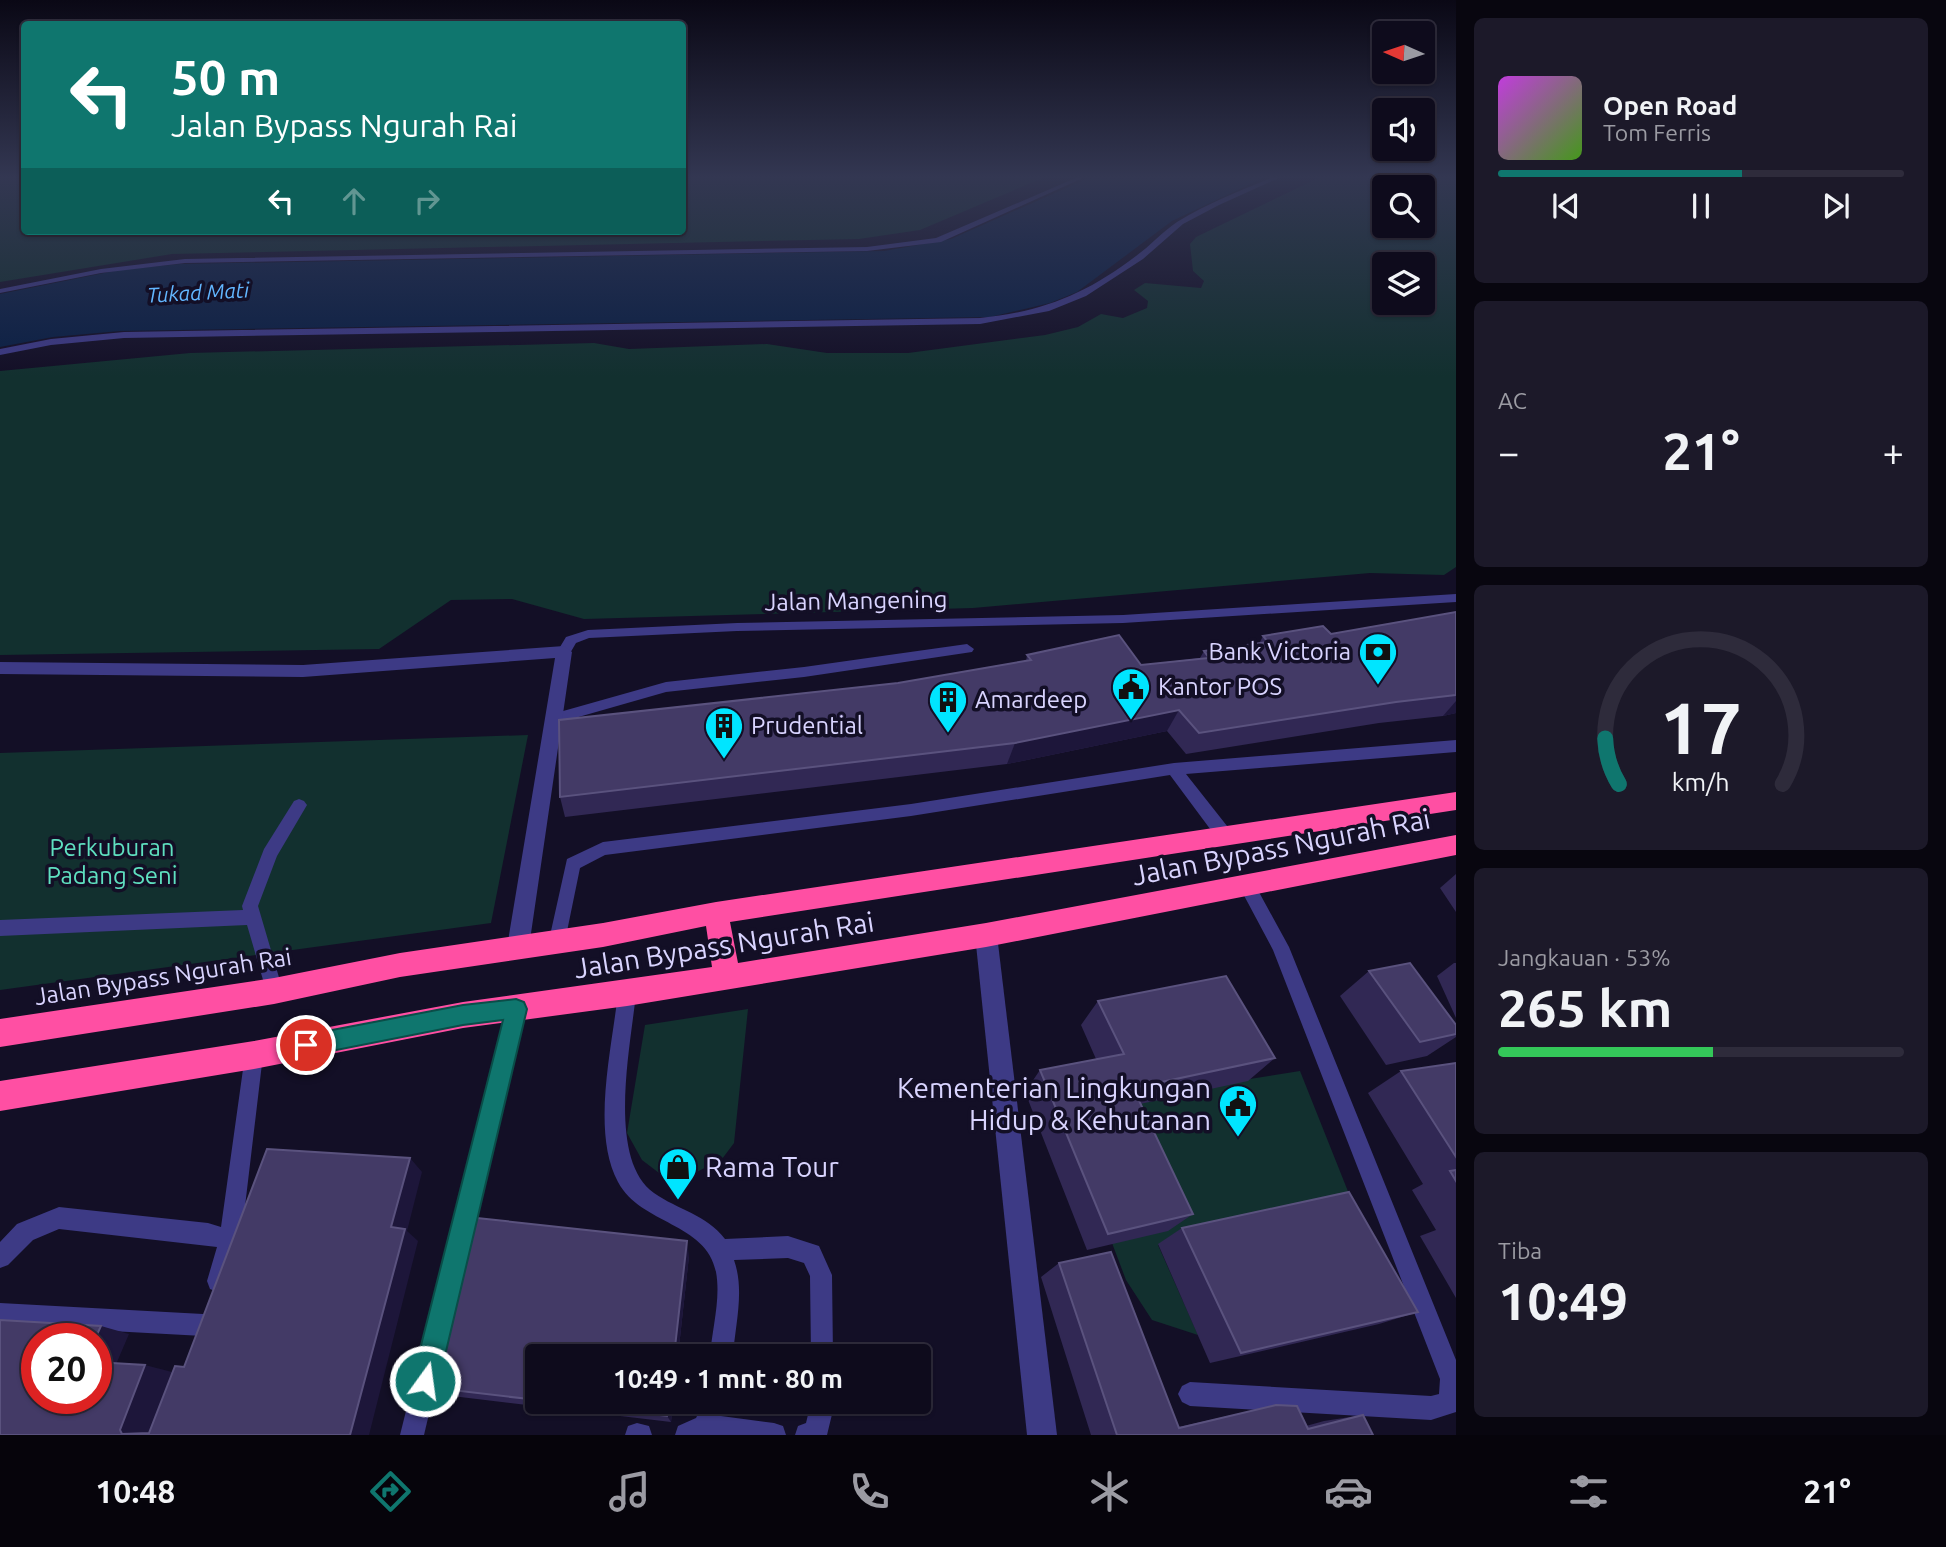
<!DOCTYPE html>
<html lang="id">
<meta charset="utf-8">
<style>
:root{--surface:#0e0b1c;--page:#1c1929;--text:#f1f3f6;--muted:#9b9ba3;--line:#2e2b3b;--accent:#0f766e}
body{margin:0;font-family:Ubuntu,sans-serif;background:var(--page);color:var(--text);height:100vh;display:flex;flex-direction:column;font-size:26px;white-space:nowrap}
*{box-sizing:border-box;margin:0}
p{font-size:23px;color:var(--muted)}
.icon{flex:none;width:38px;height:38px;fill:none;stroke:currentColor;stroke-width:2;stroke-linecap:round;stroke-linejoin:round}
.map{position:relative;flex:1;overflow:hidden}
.details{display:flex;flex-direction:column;gap:18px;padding:18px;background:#08060f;width:490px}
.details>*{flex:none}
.guide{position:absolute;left:21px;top:21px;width:665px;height:214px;border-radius:7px;box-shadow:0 2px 5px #0004,0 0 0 2px var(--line);background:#0f766e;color:#fff;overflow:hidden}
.needle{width:46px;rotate:273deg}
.controls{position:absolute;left:1372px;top:21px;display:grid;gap:14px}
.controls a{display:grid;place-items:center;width:63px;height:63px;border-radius:7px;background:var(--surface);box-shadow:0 2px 5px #0004,0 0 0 2px var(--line);font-size:35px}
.speed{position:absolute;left:21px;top:1323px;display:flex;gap:14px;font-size:35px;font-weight:700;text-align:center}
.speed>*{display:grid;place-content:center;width:91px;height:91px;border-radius:50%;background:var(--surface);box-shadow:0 2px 5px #0004,0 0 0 2px var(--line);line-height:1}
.speed .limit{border:10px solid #d22;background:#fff;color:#111}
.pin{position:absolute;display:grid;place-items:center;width:60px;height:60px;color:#fff;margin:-30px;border:4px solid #fff;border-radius:50%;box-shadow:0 2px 7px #0007}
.me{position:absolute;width:77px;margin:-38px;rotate:14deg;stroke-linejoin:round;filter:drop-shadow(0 0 5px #0008)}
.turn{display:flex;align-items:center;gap:24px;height:147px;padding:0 35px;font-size:32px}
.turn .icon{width:91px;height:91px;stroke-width:2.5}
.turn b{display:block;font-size:49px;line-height:60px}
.lanes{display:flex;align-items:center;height:66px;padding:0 35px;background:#0003;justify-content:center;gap:35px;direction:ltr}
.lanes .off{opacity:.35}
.big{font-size:52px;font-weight:600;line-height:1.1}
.details .card{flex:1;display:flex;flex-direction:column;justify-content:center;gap:10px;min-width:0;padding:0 24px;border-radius:10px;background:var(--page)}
.details .dial{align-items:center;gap:0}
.dial svg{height:182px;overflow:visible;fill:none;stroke:var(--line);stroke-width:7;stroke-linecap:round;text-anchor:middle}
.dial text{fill:var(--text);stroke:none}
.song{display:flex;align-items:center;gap:21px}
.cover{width:84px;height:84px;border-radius:10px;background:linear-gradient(135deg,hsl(290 70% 55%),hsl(100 70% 35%))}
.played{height:7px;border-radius:4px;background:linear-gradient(90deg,var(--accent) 60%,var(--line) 60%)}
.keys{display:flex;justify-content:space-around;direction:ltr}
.heat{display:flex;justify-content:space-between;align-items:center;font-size:38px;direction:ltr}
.charge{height:10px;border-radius:5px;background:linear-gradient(90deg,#34c759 53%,var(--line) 0)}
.trip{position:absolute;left:525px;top:1344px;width:406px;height:70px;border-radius:7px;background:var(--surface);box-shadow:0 2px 5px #0004,0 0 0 2px var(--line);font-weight:600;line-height:70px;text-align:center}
.dock{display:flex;height:112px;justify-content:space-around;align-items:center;background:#06040b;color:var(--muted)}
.dock .icon{width:49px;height:49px}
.dock .current{color:var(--accent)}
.dock b{font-size:32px;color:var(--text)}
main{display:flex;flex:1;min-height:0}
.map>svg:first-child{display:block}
</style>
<main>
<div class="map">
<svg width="1456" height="1435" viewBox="0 0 1456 1435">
<rect width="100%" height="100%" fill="#130f26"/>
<g fill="#12302f" fill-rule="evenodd">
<path d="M0,177H24V231H682L683,177H1045L920,230L859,239L172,254L0,282Z"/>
<path d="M1320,177H1456V567L1444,575L1370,573L973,608L584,619L512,599L451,600L379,649L0,655V371L190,353L594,343L629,349L767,344L827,353H908L1045,335L1078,327L1101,314L1123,318L1147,308L1148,301L1134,290L1145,283L1201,288L1204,281L1193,271L1190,244L1196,237ZM1384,187H1423V226H1384ZM1384,264H1423V303H1384Z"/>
<path d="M528,735L491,923L0,990V753Z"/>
<path d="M748,1009L734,1143L722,1159L689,1176H663L642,1160L627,1133L645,1025Z"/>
<path d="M1300,1071L1355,1209L1158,1245L1198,1335L1152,1320L1126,1280L1112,1243L1168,1230L1116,1100Z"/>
</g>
<path fill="#0a1f44" d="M1091,177H1265L1172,221L1077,292L1050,303L990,317L120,331L53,337L0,347V294L119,270L180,264L884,251L951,239Z"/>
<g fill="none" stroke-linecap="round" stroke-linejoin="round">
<g fill="#3d3a85" fill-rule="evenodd">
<path d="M1078,177H1085L941,242L867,251L185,263L101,273L0,293V289L101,269L185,259L867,247L936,238Z"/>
<path d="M1274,177H1281L1219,205L1183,224L1143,259L1086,296L1049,311L980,324L124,338L51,345L0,355V349L51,339L124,332L980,318C1042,312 1086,294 1136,256C1150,246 1162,232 1177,222C1208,203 1241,190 1274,177Z"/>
<path d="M1456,594V602L1123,623L737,631L589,638L576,643L569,655H559L557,652L566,637L588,630L737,623L1123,615Z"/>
<path d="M967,644L974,649L972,652L804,677L666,692L554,724L547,719L549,715L666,682L804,667Z"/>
<path d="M1456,740V752L1186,774L1231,831L1233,836L1231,841L1225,843L1219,841L1170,775L911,816L605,855L580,868L564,946L558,948L552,946L549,940L567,859L603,842L911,804L1174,763Z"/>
<path d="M299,799L304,801L307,805L277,856L258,906L283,991L280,997L274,999L268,997L247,925L0,936V920L243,910L242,906L264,849L294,801Z"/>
<path d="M1248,881L1254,883L1289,947L1456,1360V1412L1431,1420L1190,1406L1182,1402L1178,1394L1182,1386L1190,1382L1431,1396L1439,1394L1440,1379L1273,950L1240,888L1242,883Z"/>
<path d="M627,985L633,987L636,993C631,1045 606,1159 654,1193C678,1210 706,1214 725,1239L788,1236L819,1246L832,1275L833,1356H811L810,1276L804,1263L788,1258L734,1260C745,1291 735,1325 733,1356H710C712,1329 721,1299 716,1272C706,1222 641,1225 618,1182C591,1132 612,1048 618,993L621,987Z"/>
<path d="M516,1000L522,1003L525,1009L424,1435H400L507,1009L510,1003Z"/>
<path d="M254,1046L261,1048L263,1055L241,1240L226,1289L218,1292L210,1289L207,1281L217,1247L59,1229L33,1240L8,1265L0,1268V1242L17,1224L59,1207L208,1223L221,1227L245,1055L247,1048Z"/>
<path d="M0,1303L203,1314L211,1317L214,1325L211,1333L203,1336L0,1325Z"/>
<path d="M704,1402H728L721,1416L774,1423L783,1426L786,1435H675L678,1426L696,1418Z"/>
<path d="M811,1402H835L827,1435H795L798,1426L806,1423Z"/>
<path d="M637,1423L649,1426L652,1435H625L628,1426Z"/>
</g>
<g fill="#3d3a85" fill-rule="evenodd">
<path d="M564,646L572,652L529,947L526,954L518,957L510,954L507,947L555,658L303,677L0,674V662L303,665Z"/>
<path d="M986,925L994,928L997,935L1057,1435H1027L975,935L978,928Z"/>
</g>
<path fill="#ff4fa3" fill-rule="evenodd" d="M1456,792V810L730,922L738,963L986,923L1456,835V855L986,947L627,1006L463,1028L254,1069L0,1111V1081L254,1041L463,1002L712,967L706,926L603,947L400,977L274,1004L0,1047V1019L274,978L400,953L603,923L716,902Z"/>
</g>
<g fill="#312854">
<path d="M1456,612V713L1443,716L1379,723L1186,754L1167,731L1007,764L565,817L560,797L898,683L1026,661L1027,655L1141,665L1200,658L1204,651L1259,644L1263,636L1331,634Z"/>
<path d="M1456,874V912L1440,888Z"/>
<path d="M1454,963H1456V1018L1437,976Z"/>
<path d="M1369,971L1456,1025V1037L1427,1056L1386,1065L1340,996Z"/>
<path d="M1098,1001L1275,1058L1248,1081L1140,1104L1193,1214L1168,1231L1087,1250L1025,1092L1040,1070L1096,1059L1081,1025Z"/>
<path d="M1456,1063V1298L1420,1236L1436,1230L1412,1190L1423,1184L1368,1093L1401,1071Z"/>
<path d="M1182,1228L1418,1312L1379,1324L1210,1363L1158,1244Z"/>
<path d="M689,1256L678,1356H537V1402H673L671,1422L452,1396L434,1388Z"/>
<path d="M1059,1263L1179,1427L1276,1405L1306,1426L1324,1421L1363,1415L1373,1435H1091L1041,1277Z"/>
</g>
<g fill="#1d163a">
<path d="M1456,701V713L1443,716Z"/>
<path d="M1179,710L1167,731L1007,764L1015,743Z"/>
<path d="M410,1158L422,1172L407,1231L418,1241L369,1435H350L391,1227Z"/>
<path d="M687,1241L689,1256L678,1356H674Z"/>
<path d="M101,1326L129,1334L114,1369L96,1365V1339H95Z"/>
<path d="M145,1365L172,1372L149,1434H122L120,1430Z"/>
<path d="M669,1402H673L671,1422L667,1416Z"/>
</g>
<g fill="#433a66" stroke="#5a527e" stroke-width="2">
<path d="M1456,612V695L1396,702L1199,733L1179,710L1015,743L560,797L559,720L898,683L1031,660L1027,655L1119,635L1141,665L1209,658L1204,651L1268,642L1263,636L1323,626L1331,634Z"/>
<path d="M1410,963L1456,1025V1034L1420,1042L1369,971Z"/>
<path d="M1226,976L1275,1058L1133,1088L1193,1214L1108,1234L1040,1070L1124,1054L1098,1001Z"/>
<path d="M1456,1063V1157L1401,1071Z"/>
<path d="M267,1149L410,1158L391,1227L405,1229L350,1435H0V1320L101,1326L95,1339H37V1398H96V1362L145,1365L120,1430L122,1434L149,1433L175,1366L184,1367Z"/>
<path d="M1456,1170V1181L1450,1171Z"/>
<path d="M1349,1192L1418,1312L1241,1353L1182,1228Z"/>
<path d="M477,1218L687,1241L674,1356H537V1400L434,1388Z"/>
<path d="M1111,1252L1179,1428L1276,1405L1297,1406L1308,1429L1363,1415L1373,1435H1117L1059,1263Z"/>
<path d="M552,1402H669L667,1416Z"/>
</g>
<linearGradient id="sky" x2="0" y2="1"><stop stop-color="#0a0815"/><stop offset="0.47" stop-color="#333752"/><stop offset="1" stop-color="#333752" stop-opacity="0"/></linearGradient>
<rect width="1456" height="377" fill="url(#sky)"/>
<path fill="#0f766e" stroke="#0a4d48" stroke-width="2" d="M516,999L524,1002L527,1009L439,1381L435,1391L425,1395L416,1391L412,1381L503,1020L463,1025L306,1056L299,1053L296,1045L299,1038L306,1035L463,1005Z"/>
<defs>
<g id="bank-pin" transform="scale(2.0125)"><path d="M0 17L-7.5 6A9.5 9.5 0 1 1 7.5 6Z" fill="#00e5ff" stroke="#130f26"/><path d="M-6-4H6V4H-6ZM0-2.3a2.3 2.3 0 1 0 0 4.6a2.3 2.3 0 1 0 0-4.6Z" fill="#111"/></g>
<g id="civic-pin" transform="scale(2.0125)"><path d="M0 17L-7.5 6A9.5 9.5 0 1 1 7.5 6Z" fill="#00e5ff" stroke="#130f26"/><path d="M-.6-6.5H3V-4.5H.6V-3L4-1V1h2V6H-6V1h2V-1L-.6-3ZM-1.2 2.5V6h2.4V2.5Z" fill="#111"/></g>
<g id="building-pin" transform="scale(2.0125)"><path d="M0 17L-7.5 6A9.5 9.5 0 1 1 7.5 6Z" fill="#00e5ff" stroke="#130f26"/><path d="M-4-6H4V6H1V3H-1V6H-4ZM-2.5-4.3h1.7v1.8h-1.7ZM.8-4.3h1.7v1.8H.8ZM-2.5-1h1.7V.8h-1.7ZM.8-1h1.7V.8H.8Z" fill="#111"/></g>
<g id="shop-pin" transform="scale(2.0125)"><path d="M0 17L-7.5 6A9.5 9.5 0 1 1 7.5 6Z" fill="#00e5ff" stroke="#130f26"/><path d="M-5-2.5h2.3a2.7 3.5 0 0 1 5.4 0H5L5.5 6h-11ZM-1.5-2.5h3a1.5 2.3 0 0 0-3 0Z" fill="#111"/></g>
</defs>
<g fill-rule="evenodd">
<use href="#bank-pin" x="1378" y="652"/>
<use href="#civic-pin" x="1131" y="687"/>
<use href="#building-pin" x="948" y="700"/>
<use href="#building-pin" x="724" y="726"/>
<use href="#civic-pin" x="1238" y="1104"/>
<use href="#shop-pin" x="678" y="1167"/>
</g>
<g text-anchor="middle" stroke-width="7" stroke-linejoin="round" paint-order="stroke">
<g font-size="21" font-style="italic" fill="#62b6ff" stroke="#130f26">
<text transform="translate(198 293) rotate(-3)" y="7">Tukad Mati</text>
</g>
<g font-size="24" fill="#d9d4ff" stroke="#130f26">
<text transform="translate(856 601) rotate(-1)" y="8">Jalan Mangening</text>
<text transform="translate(163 977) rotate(-9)" y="8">Jalan Bypass Ngurah Rai</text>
</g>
<g font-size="24" fill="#d9d4ff" stroke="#130f26" text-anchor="start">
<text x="1351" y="660" text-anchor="end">Bank Victoria</text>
<text x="1158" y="695">Kantor POS</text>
<text x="975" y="708">Amardeep</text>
<text x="751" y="734">Prudential</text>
</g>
<g font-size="24" fill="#5fe0c0" stroke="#130f26">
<text x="112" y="856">Perkuburan<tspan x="112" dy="28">Padang Seni</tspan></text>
</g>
<g font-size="28" fill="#d9d4ff" stroke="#130f26">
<text transform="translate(1281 847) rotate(-11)" y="10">Jalan Bypass Ngurah Rai</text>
<text transform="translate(724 945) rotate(-9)" y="10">Jalan Bypass Ngurah Rai</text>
</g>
<g font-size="28" fill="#d9d4ff" stroke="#130f26" text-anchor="end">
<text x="1211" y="1098">Kementerian Lingkungan<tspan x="1211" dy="32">Hidup &amp; Kehutanan</tspan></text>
<text x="705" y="1177" text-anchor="start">Rama Tour</text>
</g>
</g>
</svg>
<div class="controls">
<a><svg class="needle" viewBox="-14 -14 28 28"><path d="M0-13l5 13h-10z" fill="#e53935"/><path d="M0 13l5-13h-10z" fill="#9b9ba3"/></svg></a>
<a><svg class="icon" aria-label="sound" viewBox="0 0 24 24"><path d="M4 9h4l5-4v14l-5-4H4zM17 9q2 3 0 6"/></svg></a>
<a><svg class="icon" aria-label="search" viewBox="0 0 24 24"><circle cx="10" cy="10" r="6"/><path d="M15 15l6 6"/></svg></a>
<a><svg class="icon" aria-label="layers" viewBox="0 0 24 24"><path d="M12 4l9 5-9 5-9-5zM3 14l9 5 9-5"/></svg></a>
</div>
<div class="speed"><div class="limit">20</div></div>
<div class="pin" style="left:306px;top:1045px;background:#d93025"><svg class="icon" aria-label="arrive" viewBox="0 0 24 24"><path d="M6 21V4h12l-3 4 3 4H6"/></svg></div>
<svg class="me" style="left:425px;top:1381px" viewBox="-20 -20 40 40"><circle r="17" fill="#0f766e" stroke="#fff" stroke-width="3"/><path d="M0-11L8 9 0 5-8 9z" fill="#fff"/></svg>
<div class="trip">10:49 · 1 mnt · 80 m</div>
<div class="guide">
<div class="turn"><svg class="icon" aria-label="left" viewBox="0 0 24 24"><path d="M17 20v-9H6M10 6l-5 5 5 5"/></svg><div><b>50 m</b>Jalan Bypass Ngurah Rai</div></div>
<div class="lanes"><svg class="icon" aria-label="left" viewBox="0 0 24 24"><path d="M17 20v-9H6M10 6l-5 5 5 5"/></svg><svg class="icon off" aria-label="ahead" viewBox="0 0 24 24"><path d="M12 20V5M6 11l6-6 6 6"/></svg><svg class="icon off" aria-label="right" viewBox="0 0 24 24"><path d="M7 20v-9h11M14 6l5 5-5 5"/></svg></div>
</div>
</div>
<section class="details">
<div class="card">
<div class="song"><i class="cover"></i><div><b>Open Road</b><p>Tom Ferris</p></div></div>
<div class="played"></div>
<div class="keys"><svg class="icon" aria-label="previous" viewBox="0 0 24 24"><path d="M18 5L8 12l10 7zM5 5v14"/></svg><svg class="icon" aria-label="pause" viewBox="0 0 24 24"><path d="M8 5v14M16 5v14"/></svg><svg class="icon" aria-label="next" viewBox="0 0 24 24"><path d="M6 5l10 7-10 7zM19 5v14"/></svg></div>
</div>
<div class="card"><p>AC</p>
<div class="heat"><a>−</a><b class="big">21°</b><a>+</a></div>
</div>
<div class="card dial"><svg viewBox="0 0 100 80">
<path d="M14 69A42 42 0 1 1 86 69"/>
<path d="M14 69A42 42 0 0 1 8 49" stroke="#0f766e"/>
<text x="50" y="56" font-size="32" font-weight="700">17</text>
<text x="50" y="72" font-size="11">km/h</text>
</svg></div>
<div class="card"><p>Jangkauan · 53%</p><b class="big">265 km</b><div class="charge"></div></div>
<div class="card"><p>Tiba</p><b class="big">10:49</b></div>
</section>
</main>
<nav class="dock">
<b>10:48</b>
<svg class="icon current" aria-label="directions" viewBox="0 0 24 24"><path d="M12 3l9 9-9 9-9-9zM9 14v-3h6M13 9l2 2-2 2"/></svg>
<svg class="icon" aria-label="music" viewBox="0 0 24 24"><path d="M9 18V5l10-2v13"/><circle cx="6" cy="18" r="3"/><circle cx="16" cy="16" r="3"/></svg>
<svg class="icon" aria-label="phone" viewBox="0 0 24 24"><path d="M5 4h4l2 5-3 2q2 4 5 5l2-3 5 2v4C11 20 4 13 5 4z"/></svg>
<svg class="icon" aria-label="climate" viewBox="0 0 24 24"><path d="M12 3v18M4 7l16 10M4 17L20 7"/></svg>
<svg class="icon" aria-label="car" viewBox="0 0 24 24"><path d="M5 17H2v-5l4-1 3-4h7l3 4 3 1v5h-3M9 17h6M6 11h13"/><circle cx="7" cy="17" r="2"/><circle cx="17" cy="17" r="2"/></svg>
<svg class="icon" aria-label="filters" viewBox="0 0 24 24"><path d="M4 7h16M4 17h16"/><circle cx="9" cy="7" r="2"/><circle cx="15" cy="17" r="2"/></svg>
<b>21°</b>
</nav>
